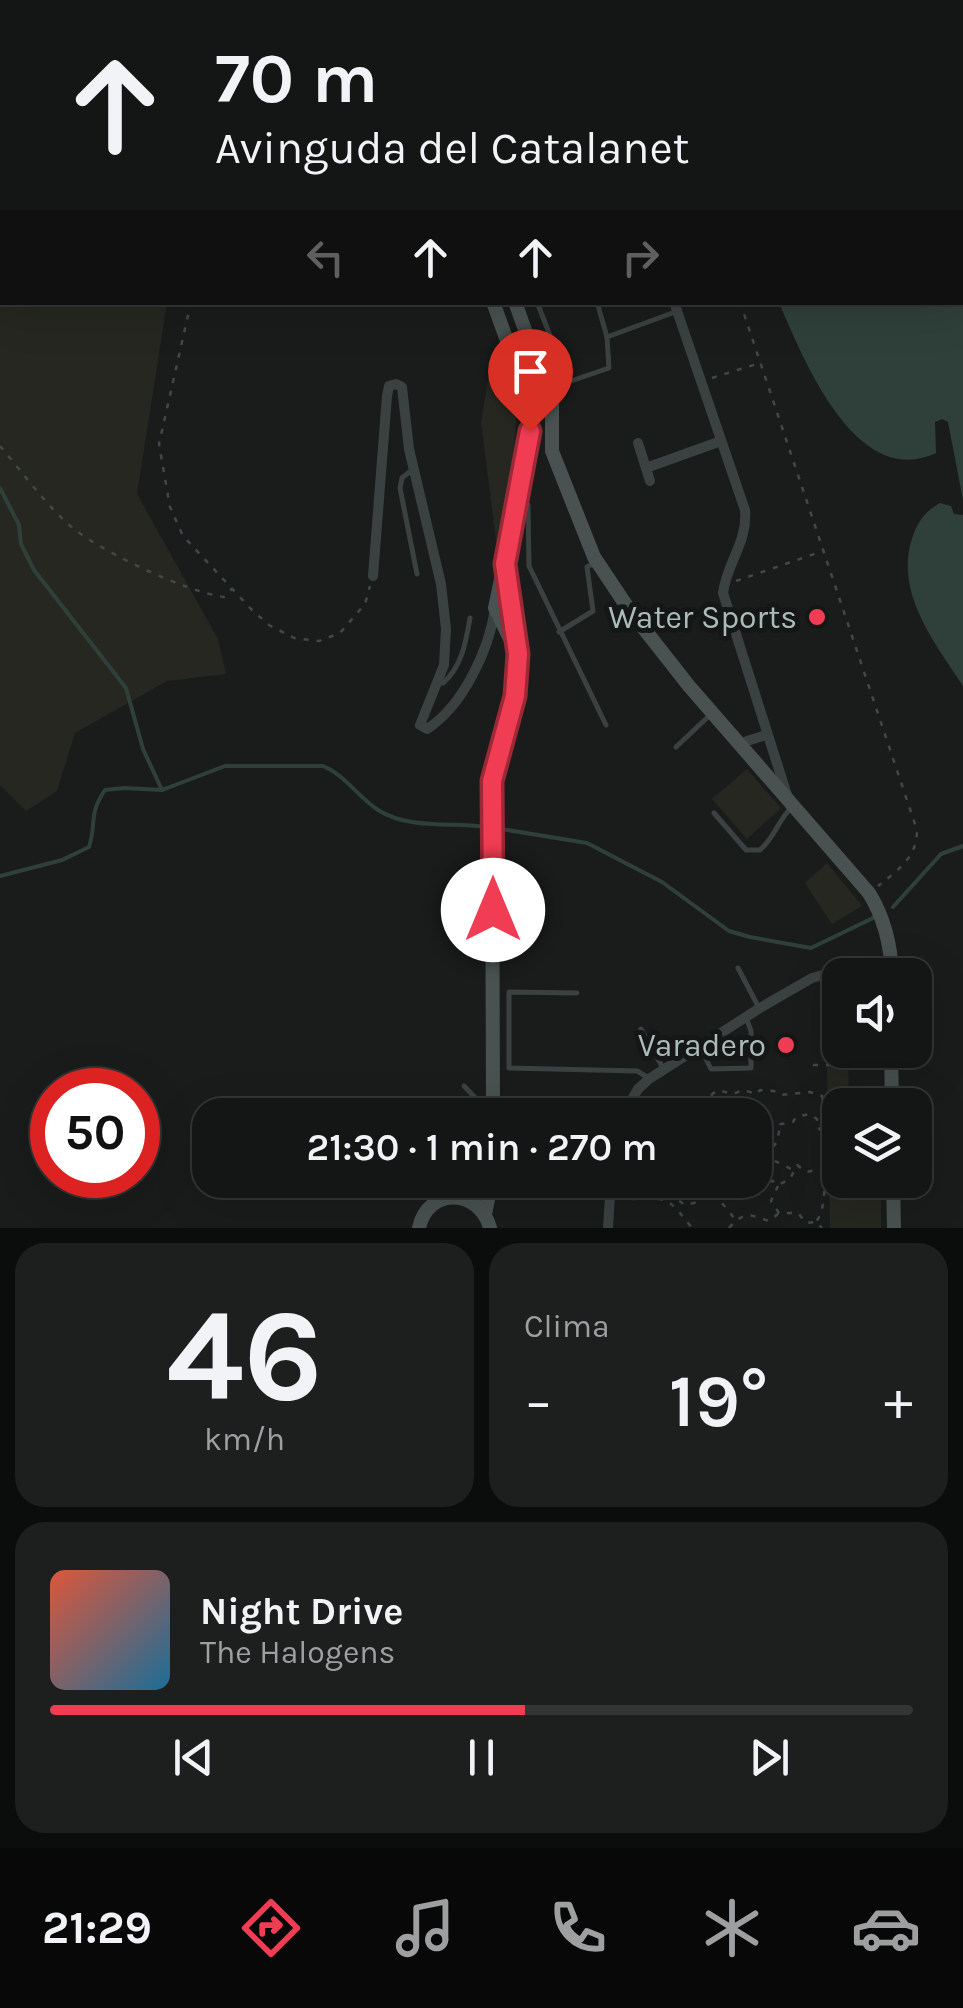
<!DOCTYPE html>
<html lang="es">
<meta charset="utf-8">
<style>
:root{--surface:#141515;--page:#1d1e1e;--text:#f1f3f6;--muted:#9d9fa0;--line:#333434;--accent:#f13d53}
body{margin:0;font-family:Karla,sans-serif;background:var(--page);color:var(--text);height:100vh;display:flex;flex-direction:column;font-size:38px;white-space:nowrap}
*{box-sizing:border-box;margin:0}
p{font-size:32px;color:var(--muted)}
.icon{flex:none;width:55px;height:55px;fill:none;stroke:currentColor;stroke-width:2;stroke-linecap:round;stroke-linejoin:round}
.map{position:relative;height:1228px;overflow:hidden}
.sheet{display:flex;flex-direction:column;gap:15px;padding:15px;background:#0b0c0c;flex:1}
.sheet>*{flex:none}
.banner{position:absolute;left:0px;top:0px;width:965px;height:305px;box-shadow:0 10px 40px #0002,0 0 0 2px var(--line);background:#141515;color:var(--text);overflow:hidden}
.buttons{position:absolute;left:822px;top:958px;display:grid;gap:20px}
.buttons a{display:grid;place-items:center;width:110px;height:110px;border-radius:20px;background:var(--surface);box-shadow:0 10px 40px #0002,0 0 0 2px var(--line);font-size:50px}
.speed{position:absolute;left:30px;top:1068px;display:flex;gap:20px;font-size:50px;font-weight:700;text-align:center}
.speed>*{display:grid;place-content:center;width:130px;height:130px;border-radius:50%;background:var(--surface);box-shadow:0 10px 40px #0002,0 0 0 2px var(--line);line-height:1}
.speed .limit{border:15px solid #d22;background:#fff;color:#111}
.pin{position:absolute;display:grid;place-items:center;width:85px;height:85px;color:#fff;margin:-102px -42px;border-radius:50% 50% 50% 0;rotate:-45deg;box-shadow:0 0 10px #0007}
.pin .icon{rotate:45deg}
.me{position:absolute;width:110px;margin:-55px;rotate:0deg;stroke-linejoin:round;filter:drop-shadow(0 0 8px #0008)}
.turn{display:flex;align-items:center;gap:35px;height:210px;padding:0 50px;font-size:45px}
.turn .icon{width:130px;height:130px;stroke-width:2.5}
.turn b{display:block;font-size:70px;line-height:85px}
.lanes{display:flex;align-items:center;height:95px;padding:0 50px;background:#0003;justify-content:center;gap:50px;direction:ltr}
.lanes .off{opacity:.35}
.big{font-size:75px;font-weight:600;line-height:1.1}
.sheet .widget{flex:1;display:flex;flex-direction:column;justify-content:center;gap:15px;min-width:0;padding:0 35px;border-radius:30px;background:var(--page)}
.sheet .dial{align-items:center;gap:0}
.dial b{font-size:130px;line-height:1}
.song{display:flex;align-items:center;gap:30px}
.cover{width:120px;height:120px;border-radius:15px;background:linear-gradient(135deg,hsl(10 70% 55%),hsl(200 70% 35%))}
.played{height:10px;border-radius:5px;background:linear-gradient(90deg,var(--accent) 55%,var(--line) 55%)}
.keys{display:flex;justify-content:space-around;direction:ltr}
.heat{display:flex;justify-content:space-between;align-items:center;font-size:55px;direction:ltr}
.sheet .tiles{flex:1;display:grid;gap:15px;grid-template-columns:1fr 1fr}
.widget:last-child{grid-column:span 2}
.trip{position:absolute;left:192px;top:1098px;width:580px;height:100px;border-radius:30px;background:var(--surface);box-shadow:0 10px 40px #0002,0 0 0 2px var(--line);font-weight:600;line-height:100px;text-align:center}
.tabs{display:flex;height:160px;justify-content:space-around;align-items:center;background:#080808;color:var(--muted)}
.tabs .icon{width:70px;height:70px}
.tabs .current{color:var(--accent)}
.tabs b{font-size:45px;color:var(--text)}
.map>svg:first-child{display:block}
</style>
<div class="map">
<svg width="963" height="1228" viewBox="0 0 963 1228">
<rect width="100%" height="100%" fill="#1a1c1c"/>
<g fill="#252720">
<path d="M0,0L32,2H2V302L167,303L137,494L218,639L226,674L167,681L75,733L57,791L26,811L0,785Z"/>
<path d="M498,350L517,407L511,484L497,548L481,422L493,351Z"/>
<path d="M747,769L781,808L747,839L712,799Z"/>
<path d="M827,863L862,906L832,924L805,883Z"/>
<path d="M826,1016H840V1050H848L849,1105H840V1180H851L881,1191V1228H830Z"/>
</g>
<g fill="#2f403a">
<path d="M685,0H963V500L948,422L942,419L935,422L936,453C855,491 803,357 779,303L962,302V2Z"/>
<path d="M940,503L951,506L954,514L963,515V686C936,645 898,597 910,546C915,526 922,513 940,503Z"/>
</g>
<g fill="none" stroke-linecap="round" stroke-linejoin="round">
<g stroke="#2f403a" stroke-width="4">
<path d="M0,488L19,525L21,544L34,570L126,688L143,749L162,790"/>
<path d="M495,828L587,843L662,882L729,931L750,937L811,948L873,918"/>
<path d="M0,876L62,860L89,847C97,822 88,815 105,790L124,788L162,790L225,766H323C345,775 358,797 378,810C410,830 451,822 486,827"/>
<path d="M893,907L941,854L963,846"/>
</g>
<g stroke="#414848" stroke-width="2.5" stroke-dasharray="5 8" stroke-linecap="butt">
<path d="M44,0L45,2"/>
<path d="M113,0L115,2"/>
<path d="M335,0V2"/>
<path d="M668,0V2"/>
<path d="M191,302L159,444L170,507L183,536L251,609L269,625L294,638L319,641L340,633L365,604L370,586"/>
<path d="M740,302L917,830C917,858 898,870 878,886"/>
<path d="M712,378L760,363"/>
<path d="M0,446C22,472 43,501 68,524C97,550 186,592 224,597L232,589"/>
<path d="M736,581L823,551"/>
<path d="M813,1065H866"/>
<path d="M711,1095L718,1090L733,1094L743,1090L757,1094L760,1090L774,1091L780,1095L810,1092L822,1096L824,1106L817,1119"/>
<path d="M697,1115V1109L711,1095L728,1115"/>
<path d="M755,1122L764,1127L793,1122L796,1117L809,1114L817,1119V1127L823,1132C821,1157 831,1202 816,1222"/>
<path d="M773,1159L771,1149L777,1142L780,1126"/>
<path d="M824,1172H840"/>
<path d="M755,1176L773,1160L791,1169"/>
<path d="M626,1180L625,1199C667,1199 664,1192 692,1228"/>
<path d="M686,1180L677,1187L678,1200L685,1205L698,1202"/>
<path d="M692,1180L701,1189L699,1201"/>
<path d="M744,1180L754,1183L773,1181L778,1185L790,1179L797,1165L806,1172L822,1169"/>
<path d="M778,1186L771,1201L779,1213H798L806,1223L816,1222L822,1228"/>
<path d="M680,1188L689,1193L696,1184"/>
<path d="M702,1193L712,1191L735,1219"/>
<path d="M717,1194L731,1180"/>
<path d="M679,1200L689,1193L696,1200"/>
<path d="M729,1228C745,1210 750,1215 769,1221L778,1214"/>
</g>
<g stroke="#3b4141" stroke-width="5">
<path d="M537,302L568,382L609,368L607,337L597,302"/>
<path d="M607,337L675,312"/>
<path d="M412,470L402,478L400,488L417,574"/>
<path d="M520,503L528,505L529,566L606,725"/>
<path d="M559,632L593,611L587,567L597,562"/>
<path d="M439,682L443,683C462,667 466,641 470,618"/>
<path d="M676,747L710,715"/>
<path d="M714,813L746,850H760C775,837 778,820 792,807"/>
<path d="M453,886L472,879H490"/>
<path d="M738,968L758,1006"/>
<path d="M577,993L509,992V1068L637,1071L647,1077"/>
<path d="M641,1029L663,1068"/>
<path d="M700,1047L711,1069L751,1068V1031L746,1017"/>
<path d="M464,1086L484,1107H490"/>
<path d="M542,1192H610"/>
</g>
<g stroke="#3b4141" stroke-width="10">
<path d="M475,0L476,2"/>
<path d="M603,0L604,2"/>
<path d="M674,302L745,510C748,542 727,562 723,593L787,795"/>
<path d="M638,443L650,481"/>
<path d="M646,468L721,441"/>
<path d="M373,576L387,396L389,386L396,384L402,387L409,449L441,584L446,629L444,665L420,725L427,729C463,706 489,650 495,609"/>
<path d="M743,747L747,741L766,735"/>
<path d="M623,1115L638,1089L649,1079L760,1008L812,978L823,975L840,984"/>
<path d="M608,1228L611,1180"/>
</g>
<g stroke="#495151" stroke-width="14">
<path d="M375,0L376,2"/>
<path d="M409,0V2"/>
<path d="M493,302L526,393L531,417L527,456L495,608L515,649"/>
<path d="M515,302L552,405V451L594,557L630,611L689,686L869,893C885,919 891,945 892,975"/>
<path d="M891,1050L892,1105"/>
<path d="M493,1115L492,781L515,696L518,654L505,564"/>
<path d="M893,1180L894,1228"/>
<path d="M455,1196L476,1180"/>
<path d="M485,1214L492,1180"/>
<path d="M419,1228C428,1186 480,1189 490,1228"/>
</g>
</g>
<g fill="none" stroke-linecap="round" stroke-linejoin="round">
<g stroke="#9d2836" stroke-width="25">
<path id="route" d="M493,910L492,781L515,696L518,654L505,564L530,431"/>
</g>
<use href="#route" stroke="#f13d53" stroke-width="18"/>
</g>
<g fill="#f13d53" stroke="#151717" stroke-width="4">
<circle cx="817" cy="617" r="10"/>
<circle cx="786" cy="1045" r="10"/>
</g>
<g text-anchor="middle" stroke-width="10" stroke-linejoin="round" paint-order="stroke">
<g font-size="32" fill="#acbbba" stroke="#151717" text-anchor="end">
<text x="797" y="628">Water Sports</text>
<text x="766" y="1056">Varadero</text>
</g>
</g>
</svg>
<div class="buttons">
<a><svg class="icon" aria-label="sound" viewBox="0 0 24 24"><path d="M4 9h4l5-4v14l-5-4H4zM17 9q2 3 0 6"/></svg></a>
<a><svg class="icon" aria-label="layers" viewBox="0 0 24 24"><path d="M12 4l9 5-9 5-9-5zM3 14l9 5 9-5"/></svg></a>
</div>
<div class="speed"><div class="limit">50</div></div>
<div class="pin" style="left:530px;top:431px;background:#d93025"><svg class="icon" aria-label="arrive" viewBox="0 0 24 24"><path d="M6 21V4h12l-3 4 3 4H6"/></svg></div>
<svg class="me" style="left:493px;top:910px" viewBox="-20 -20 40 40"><circle r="19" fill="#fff"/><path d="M0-13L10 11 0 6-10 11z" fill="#f13d53"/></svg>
<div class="trip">21:30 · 1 min · 270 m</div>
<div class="banner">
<div class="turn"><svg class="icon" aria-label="ahead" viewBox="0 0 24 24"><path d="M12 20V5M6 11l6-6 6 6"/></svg><div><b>70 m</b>Avinguda del Catalanet</div></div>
<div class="lanes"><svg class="icon off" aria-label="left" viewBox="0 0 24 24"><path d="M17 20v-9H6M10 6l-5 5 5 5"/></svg><svg class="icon" aria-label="ahead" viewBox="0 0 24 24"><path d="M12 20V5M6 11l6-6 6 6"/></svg><svg class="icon" aria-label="ahead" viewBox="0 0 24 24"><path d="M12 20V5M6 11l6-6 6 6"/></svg><svg class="icon off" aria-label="right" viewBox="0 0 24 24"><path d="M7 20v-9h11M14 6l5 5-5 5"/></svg></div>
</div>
</div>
<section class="sheet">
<div class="tiles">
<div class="widget dial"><b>46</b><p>km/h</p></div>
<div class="widget"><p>Clima</p>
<div class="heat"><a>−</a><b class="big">19°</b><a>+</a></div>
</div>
<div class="widget">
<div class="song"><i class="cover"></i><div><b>Night Drive</b><p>The Halogens</p></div></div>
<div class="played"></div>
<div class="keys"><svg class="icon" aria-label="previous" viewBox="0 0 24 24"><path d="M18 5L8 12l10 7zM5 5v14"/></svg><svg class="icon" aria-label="pause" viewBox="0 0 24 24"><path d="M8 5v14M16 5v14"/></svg><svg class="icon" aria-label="next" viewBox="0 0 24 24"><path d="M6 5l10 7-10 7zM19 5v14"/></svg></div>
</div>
</div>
</section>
<nav class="tabs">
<b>21:29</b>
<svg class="icon current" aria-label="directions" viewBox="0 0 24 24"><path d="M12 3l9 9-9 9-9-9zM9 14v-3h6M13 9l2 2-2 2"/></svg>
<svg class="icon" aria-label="music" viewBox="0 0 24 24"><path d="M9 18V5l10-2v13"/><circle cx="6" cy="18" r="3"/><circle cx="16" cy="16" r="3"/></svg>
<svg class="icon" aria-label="phone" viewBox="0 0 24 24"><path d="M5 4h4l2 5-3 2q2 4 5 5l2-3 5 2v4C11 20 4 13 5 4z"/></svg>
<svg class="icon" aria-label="climate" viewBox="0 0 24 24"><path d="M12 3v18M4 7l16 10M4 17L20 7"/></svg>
<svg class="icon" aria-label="car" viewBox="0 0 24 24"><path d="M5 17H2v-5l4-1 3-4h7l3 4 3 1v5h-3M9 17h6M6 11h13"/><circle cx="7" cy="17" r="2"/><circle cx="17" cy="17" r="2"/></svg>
</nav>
